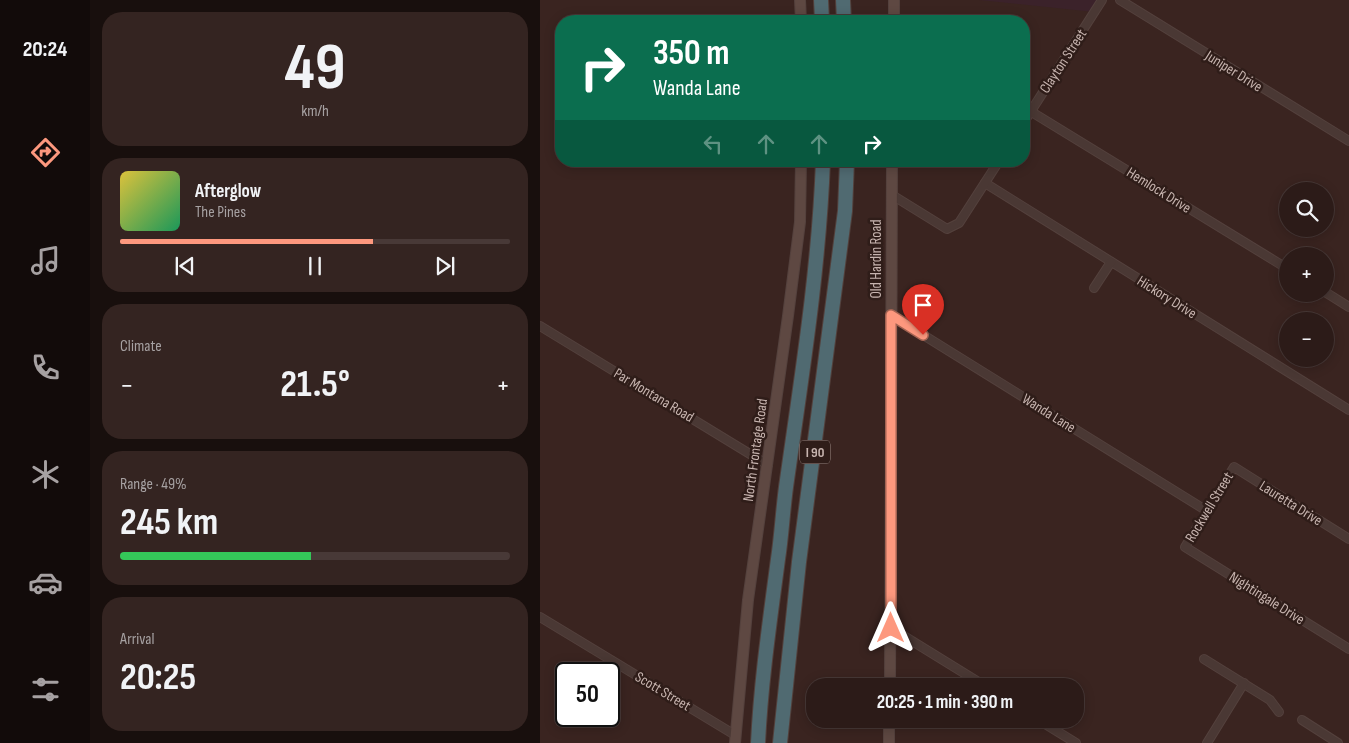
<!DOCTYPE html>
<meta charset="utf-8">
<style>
:root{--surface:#2c1b18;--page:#342421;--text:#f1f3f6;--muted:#a6a1a2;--line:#483937;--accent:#fd987e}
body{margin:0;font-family:"Sofia Sans Condensed",sans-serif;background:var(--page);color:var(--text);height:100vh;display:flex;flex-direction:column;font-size:19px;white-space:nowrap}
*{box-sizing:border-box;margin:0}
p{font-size:16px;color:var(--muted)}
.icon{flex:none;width:28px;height:28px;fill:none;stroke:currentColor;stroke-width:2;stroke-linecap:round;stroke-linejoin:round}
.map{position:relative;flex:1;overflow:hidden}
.drawer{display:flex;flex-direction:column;gap:12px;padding:12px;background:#180f0d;width:450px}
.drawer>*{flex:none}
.top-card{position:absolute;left:15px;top:15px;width:475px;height:152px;border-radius:20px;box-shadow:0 2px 12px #0003,0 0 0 1px var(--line);background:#0b6e4f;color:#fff;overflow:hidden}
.tools{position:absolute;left:739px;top:182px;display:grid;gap:10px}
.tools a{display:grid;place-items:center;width:55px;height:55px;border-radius:50%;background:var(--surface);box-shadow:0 2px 12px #0003,0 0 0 1px var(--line);font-size:25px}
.speed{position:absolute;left:15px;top:662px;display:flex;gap:10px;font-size:25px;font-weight:700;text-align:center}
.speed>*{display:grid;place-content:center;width:65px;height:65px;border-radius:50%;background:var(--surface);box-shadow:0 2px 12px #0003,0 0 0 1px var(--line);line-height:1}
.speed .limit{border:2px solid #111;border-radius:8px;background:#fff;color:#111}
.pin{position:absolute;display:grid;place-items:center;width:42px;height:42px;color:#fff;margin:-51px -21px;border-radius:50% 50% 50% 0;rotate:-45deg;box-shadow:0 0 5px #0007}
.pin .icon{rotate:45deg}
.me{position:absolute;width:55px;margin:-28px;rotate:0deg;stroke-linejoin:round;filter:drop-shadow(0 0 4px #0008)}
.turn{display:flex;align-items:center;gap:18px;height:105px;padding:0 15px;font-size:22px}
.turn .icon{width:65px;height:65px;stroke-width:2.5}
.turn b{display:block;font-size:35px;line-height:42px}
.lanes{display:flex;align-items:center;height:48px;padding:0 15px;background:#0003;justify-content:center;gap:25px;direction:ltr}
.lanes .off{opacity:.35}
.big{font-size:38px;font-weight:700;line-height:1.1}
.drawer .widget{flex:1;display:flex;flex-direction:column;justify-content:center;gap:8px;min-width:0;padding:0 18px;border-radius:20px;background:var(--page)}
.drawer .dial{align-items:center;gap:0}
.dial b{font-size:65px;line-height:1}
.song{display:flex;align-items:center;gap:15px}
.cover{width:60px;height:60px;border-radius:8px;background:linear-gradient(135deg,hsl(50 70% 55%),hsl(150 70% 35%))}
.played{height:5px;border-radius:2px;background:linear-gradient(90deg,var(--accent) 65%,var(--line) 65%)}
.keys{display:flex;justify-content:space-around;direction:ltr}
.heat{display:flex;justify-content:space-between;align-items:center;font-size:28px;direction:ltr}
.charge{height:8px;border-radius:4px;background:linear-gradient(90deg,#34c759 49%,var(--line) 0)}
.trip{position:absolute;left:266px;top:678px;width:278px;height:50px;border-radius:20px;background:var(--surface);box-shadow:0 2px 12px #0003,0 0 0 1px var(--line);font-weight:700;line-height:50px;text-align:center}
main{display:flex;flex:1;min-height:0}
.menu{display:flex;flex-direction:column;width:90px;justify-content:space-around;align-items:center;background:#120b0a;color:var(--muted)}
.menu .icon{width:35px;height:35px}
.menu .on{color:var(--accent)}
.menu b{font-size:22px;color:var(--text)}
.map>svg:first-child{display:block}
</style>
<main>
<nav class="menu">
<b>20:24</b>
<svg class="icon on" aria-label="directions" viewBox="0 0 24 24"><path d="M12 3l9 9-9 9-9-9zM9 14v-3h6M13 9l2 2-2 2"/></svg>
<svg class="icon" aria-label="music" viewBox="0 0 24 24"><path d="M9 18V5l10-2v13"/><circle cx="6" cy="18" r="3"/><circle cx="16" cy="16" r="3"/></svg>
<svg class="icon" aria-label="phone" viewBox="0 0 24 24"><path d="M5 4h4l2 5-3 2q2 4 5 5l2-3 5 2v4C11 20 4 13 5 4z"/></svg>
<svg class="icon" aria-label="climate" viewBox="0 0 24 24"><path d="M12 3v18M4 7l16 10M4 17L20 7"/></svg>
<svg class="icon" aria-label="car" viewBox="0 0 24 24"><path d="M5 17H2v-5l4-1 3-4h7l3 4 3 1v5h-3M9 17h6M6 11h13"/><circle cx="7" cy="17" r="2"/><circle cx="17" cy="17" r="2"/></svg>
<svg class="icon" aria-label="filters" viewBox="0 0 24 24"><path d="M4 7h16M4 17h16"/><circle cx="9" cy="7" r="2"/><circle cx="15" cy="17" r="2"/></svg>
</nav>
<section class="drawer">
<div class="widget dial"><b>49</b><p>km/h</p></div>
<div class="widget">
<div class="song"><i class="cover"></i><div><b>Afterglow</b><p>The Pines</p></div></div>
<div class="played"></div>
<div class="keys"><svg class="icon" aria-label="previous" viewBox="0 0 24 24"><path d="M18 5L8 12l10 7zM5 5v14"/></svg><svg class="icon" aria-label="pause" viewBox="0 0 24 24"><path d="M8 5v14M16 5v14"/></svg><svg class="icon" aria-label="next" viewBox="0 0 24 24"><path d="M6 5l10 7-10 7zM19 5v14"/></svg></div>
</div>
<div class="widget"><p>Climate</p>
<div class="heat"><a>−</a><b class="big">21.5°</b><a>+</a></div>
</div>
<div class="widget"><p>Range · 49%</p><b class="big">245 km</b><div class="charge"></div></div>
<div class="widget"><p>Arrival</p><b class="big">20:25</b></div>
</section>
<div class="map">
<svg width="809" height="743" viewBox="0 0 809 743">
<rect width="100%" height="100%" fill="#3a2420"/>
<path fill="#3b222a" d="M439,0H562L554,12Z"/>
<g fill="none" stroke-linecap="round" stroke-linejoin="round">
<g stroke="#54413d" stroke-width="10">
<g id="street">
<path d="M580,0L809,141"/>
<path d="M490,111L748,269"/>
<path d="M484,122L562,0"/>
<path d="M445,183L809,410"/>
<path d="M352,195L407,229L419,223L459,161"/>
<path d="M554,288L571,262"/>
<path d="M785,292L809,307"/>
<path d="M351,315L667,511"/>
<path d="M0,326L228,465"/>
<path d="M809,539L694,467L645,547L809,649"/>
<path d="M0,617L195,735"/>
<path d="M351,628L445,686"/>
<path d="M664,659L730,700L739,712"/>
<path d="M497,719L536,743"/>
<path d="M762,720L798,743"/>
<path d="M667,743L704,683"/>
</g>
</g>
<g stroke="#54413d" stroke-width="12">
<g id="secondary">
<path d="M260,0L261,21"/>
<path d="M354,21V0"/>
<path d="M350,686L352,161"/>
<path d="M195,743L208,600L248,316L260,222L261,161"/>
<path d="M349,743V719"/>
</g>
</g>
<g stroke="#52403c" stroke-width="16">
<g id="highway">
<path d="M281,0L282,21"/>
<path d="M303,0L304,21"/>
<path d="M218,743C221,681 230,620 238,559C242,533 243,506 247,480C262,374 279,269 283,161"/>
<path d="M240,743L259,562L305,211L307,161"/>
</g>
</g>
<use href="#street" stroke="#4a3834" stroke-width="8"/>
<use href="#secondary" stroke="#5e4842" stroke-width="10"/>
<use href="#highway" stroke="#506a71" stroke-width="14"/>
</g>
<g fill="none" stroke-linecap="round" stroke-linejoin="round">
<g stroke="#a46352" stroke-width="12">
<path id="route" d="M351,628V315L383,335"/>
</g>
<use href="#route" stroke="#fd987e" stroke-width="9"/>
</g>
<g text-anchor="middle" stroke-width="5" stroke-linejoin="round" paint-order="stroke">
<rect fill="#2f1d19" stroke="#998782" stroke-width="1" x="260" y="440.5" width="30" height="23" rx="4"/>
<g font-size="14" font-weight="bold" fill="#c7b4af">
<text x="275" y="457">I 90</text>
</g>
<g font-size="15" fill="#c7b4af" stroke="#2f1d19">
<text transform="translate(523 61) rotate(-57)" y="5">Clayton Street</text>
<text transform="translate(694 71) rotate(32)" y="5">Juniper Drive</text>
<text transform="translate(619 190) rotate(32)" y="5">Hemlock Drive</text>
<text transform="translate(336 259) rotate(-90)" y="5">Old Hardin Road</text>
<text transform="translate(627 297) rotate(32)" y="5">Hickory Drive</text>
<text transform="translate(114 395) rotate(31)" y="5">Par Montana Road</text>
<text transform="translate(509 413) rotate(32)" y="5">Wanda Lane</text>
<text transform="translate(215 450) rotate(-82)" y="5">North Frontage Road</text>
<text transform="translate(751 503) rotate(32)" y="5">Lauretta Drive</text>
<text transform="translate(669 507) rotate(-59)" y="5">Rockwell Street</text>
<text transform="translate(727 598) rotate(32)" y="5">Nightingale Drive</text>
<text transform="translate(123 691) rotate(31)" y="5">Scott Street</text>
</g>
</g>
</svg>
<div class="tools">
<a><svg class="icon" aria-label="search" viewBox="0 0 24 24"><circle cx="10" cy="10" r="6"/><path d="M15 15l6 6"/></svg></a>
<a>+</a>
<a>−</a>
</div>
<div class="speed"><div class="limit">50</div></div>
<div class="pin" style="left:383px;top:335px;background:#d93025"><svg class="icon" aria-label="arrive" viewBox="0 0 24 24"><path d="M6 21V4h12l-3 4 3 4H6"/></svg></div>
<svg class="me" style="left:351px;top:628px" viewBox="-20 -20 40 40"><path d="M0-17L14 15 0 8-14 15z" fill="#fd987e" stroke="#fff" stroke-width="4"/></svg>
<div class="trip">20:25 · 1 min · 390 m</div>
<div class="top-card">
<div class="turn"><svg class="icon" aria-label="right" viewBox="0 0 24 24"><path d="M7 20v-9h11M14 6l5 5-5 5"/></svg><div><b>350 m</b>Wanda Lane</div></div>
<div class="lanes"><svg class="icon off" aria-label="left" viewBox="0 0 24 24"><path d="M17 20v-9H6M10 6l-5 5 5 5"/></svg><svg class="icon off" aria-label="ahead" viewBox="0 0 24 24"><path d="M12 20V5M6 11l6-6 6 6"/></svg><svg class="icon off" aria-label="ahead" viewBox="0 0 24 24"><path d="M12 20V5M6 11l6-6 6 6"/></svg><svg class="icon" aria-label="right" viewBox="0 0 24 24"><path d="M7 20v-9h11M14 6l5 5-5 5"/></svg></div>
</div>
</div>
</main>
